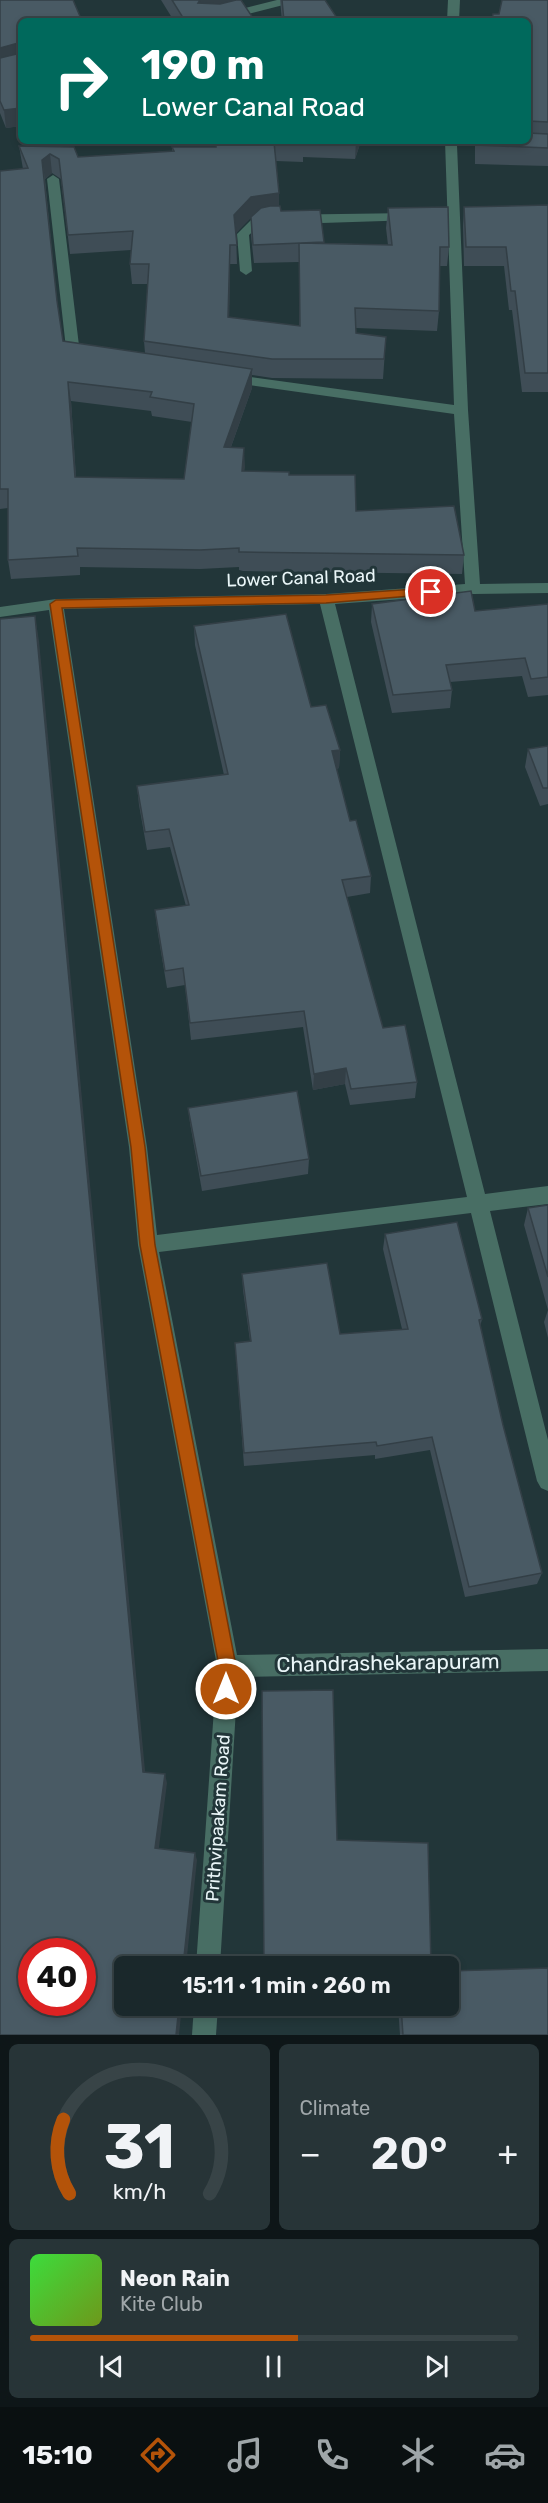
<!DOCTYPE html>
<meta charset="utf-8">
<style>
:root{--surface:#1a282b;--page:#273437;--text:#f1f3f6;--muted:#9fa6a9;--line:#384447;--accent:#b45309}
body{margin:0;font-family:Rubik,sans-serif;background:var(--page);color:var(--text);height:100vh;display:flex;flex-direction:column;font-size:22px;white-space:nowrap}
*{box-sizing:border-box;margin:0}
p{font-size:20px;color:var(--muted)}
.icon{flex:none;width:33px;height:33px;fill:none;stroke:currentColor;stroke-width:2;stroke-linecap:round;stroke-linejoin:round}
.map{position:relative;height:2035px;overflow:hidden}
.sheet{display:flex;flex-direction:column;gap:9px;padding:9px;background:#0e1618;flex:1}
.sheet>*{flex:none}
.hud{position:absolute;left:18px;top:18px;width:513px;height:126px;border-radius:9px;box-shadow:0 3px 9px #0003,0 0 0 2px var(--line);background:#00695c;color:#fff;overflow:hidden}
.speed{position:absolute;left:18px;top:1938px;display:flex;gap:12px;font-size:30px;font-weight:700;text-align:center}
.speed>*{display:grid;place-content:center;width:78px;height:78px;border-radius:50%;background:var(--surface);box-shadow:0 3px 9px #0003,0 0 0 2px var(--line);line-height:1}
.speed .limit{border:9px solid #d22;background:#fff;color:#111}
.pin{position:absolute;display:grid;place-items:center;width:51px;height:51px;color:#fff;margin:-26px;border:3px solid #fff;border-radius:50%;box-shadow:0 2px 6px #0007}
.me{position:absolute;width:66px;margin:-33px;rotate:0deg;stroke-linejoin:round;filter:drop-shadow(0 0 4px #0008)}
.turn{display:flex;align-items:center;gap:21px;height:126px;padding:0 24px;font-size:27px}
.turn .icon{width:78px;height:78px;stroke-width:2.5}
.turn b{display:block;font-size:42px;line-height:51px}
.big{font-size:45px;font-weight:600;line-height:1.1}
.sheet .tile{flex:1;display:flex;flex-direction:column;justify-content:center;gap:9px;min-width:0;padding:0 21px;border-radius:9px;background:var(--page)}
.sheet .dial{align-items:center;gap:0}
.dial svg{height:156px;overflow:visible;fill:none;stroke:var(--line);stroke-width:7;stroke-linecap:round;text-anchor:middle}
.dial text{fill:var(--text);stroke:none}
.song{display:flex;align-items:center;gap:18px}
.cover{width:72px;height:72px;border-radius:9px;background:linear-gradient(135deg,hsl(120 70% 55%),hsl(80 70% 35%))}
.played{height:6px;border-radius:3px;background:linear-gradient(90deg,var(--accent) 55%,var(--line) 55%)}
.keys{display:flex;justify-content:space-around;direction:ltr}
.heat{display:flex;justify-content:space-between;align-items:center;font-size:33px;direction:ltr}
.sheet .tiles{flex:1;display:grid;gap:9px;grid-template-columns:1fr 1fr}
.tile:last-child{grid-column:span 2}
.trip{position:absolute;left:114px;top:1956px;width:345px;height:60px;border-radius:9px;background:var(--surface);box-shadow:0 3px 9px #0003,0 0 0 2px var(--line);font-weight:600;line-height:60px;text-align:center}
.tabs{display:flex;height:96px;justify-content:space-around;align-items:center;background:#0a1011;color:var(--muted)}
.tabs .icon{width:42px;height:42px}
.tabs .current{color:var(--accent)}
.tabs b{font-size:27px;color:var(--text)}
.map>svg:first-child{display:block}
</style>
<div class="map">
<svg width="548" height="2035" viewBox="0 0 548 2035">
<rect width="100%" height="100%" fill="#223639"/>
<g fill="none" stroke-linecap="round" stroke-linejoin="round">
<g fill="#486e64" fill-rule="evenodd">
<path d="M277,0H297L295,2L220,21H200L202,19Z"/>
<path d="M448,0H460L459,21H447Z"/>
<path d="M445,141L548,142V150L457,145L468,410L480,584L548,583V593L473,594L335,604L485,1194L548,1186V1204L490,1211L548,1440V1491L541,1488L537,1481L471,1213L159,1252L237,1655L548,1649V1671L238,1677L220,1966H196L217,1666L138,1245L129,1147L49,610L0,617V607L56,599L326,594L465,584L454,414L228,382L221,378L228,374L454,405ZM320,604L467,1197L157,1235L147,1147L64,609Z"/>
<path d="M53,175L59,179L80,354L89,358L82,362L69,360L67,357L47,179Z"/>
<path d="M411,213L417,217L415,220L260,225L249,235L252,271L246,275L240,271L237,234L252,219L270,215Z"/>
<path d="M194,2006H218L216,2035H192Z"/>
</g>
</g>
<g fill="#3f4d56" fill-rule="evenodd">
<path d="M0,0L21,21V126L6,128L0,113Z"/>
<path d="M161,0H234L255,21H174Z"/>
<path d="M280,0H325L339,21H282Z"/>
<path d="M548,0V166L475,164V141H528V21L499,14Z"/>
<path d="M216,141H361L355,159L303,157V162L276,161L279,193V206L281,211L320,210L324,243L388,245L386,228L388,208L449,247L447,266H440L439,311L437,331L356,328V333L386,337L383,379L272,378L252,375V388L231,447L244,448V472L289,475L356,511L464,555L462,574L243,571L239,570V567L200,569L80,567V575L11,579L8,560V508L0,509V171L23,169L19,146L78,157L172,151V147H216ZM52,173L61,179L70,254L131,250L130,264L132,284H148L144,341L145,353L63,341L57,307L45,179ZM251,217V236L254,263L299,262V326L229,317L230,264H237L236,233ZM71,401L151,411L152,416L192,422L184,479L76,477Z"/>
<path d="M548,205V392H522L512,310H509L504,266H464L463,226L464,207Z"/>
<path d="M372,604L475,611L548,604V695L528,697L522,676L450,682L452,690L450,708L392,713L371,622Z"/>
<path d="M194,626L311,707L340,750L339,768L336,769L350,821L371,876L370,893L347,897L383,1028L417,1082L415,1098L350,1105L345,1084L313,1090L303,1027L191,1040L185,985L167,988L157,928L155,910L186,906L170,847L147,850L139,805L137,786L224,775L195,645Z"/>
<path d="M548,746V804L540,806L525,767L528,749Z"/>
<path d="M188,1108L309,1159L308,1174L202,1191L190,1123Z"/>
<path d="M548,1205V1338L544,1322L548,1310L524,1225L528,1208Z"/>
<path d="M385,1234L482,1319L480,1327L503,1425L542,1573L537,1584L465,1597L430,1450L375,1459V1455L244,1466L236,1357L250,1341L243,1290L242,1274L340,1334L402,1329L383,1249Z"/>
<path d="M398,2006H448L548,2035H400Z"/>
</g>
<g fill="#333f46">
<path d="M200,0H234V9L198,3Z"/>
<path d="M18,43L20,61L0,66V48Z"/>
<path d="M21,108V126L6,128L4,110Z"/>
<path d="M356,141H361L355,159Z"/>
<path d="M50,154L52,173L45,179L42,160Z"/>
<path d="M279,193V213L252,217L235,234L234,215L251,197Z"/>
<path d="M230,245V264L229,336L228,317Z"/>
<path d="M252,369V388L224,466V447Z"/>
<path d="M68,382L71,401L77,496L75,477Z"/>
<path d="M244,448L245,467L242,491V471Z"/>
<path d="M35,616L39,641L146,1781L143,1772Z"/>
<path d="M340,750L339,768L331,770L332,751Z"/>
<path d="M346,1068L345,1084L313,1090L314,1074Z"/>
<path d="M165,1774L167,1783L158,1855L155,1848Z"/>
<path d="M195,1853L197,1860L186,1966H183Z"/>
<path d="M179,2006H182L179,2035H176Z"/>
</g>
<g fill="#495a64" stroke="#333f46" stroke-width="1.5" fill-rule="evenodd">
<path d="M0,0H73L82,21H21V45L18,43L0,48Z"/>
<path d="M172,0H200L198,3L220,4L236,0H241L255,21H185Z"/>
<path d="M282,0H325L339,21H284Z"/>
<path d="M502,0H548V122L528,121V21H492L493,14H499Z"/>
<path d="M21,47V108L4,110L0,101V58L21,53Z"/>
<path d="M528,133L548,134V148L476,145V141H528Z"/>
<path d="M216,141H303V142H274L279,193L251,197L234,215L237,245H230L228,317L300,326L299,243L392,245L388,208L448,207L449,247H440L439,311L355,308L356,333L386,337L384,359H272L144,341L149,264H130L133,231L68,235L59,159L50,154L42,160L57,301L63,341L252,369L224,447L244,448L242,471L289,472V475H355L356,511L454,506L464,555L242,552H239V548L200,550L77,548L78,556L8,560V489H0V171L28,168L19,146L74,147L78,157L174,151L172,147H216ZM68,382L152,392L150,397L194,404L184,479L75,477Z"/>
<path d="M548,205V373H525L515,291H511L506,247H466L464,207Z"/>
<path d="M270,206H280L281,211L320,210L324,242L253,245L251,217L261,208Z"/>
<path d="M471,591L475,611L548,604V677L531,679L525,658L446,665L452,690L393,695L372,604Z"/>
<path d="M286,614L311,707L326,705L340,750L332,751L350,821L356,820L371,876L342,880L383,1028L405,1025L417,1082L351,1089L346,1068L314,1074L304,1011L190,1023L183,968L165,971L155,910L189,905L169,829L145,832L137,786L228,774L194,626Z"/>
<path d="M35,616L143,1772L165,1774L155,1848L195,1853L183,1966H124V2006H179L176,2035H0V619ZM32,1952H82V2002H32Z"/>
<path d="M548,746V788H543L528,749Z"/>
<path d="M297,1091L309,1159L201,1176L188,1108Z"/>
<path d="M548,1205V1277L528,1208Z"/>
<path d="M457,1222L482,1319L479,1320L503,1425L542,1573L469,1587L432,1437L377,1446L376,1442L244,1453L235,1343L251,1341L242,1274L327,1263L340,1334L408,1329L385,1234Z"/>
<path d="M333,1690L337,1840L428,1843L431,1966H264L262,1691Z"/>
<path d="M548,1968V2035H403L401,2006H448V1971Z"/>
</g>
<path fill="#b45309" stroke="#753606" stroke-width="1.5" d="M431,588L435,589V594L326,603L62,608L145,1147L155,1245L236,1666L232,1695L226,1698L220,1695L218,1689L219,1666L140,1245L131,1147L50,604L56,600L326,595Z"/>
<g text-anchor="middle" stroke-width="6" stroke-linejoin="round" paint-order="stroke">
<g font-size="18" fill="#eaf6f8" stroke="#223639">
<text transform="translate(301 578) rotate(-2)" y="6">Lower Canal Road</text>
<text transform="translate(218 1818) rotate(-86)" y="6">Prithvipaakam Road</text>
</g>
<g font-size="21" fill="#eaf6f8" stroke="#223639">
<text transform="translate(388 1663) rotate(-1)" y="7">Chandrashekarapuram</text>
</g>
</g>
</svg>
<div class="speed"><div class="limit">40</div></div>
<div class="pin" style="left:431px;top:592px;background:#d93025"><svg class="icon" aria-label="arrive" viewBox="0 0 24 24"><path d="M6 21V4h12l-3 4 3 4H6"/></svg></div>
<svg class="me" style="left:226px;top:1689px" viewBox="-20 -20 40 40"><circle r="17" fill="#b45309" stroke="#fff" stroke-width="3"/><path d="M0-11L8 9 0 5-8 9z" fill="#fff"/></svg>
<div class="trip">15:11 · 1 min · 260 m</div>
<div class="hud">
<div class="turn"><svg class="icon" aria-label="right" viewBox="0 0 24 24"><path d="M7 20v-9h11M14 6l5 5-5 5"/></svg><div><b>190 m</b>Lower Canal Road</div></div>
</div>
</div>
<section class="sheet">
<div class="tiles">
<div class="tile dial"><svg viewBox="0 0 100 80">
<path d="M14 69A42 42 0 1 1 86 69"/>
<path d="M14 69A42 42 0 0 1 11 31" stroke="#b45309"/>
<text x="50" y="56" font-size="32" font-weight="700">31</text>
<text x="50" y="72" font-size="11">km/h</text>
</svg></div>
<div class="tile"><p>Climate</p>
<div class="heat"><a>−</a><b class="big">20°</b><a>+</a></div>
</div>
<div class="tile">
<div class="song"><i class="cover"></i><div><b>Neon Rain</b><p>Kite Club</p></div></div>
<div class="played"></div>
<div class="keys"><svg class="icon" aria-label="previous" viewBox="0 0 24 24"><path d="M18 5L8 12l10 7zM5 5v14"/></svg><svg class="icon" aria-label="pause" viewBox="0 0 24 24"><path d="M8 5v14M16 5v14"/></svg><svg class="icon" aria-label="next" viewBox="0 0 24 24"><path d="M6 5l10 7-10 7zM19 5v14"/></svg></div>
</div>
</div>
</section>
<nav class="tabs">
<b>15:10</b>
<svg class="icon current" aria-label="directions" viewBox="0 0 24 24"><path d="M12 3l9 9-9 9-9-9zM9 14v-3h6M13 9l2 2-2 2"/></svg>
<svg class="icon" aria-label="music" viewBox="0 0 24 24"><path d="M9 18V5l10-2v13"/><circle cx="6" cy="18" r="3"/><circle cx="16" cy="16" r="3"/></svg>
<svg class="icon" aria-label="phone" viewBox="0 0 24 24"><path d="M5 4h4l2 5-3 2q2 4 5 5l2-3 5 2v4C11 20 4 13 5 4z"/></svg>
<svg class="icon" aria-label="climate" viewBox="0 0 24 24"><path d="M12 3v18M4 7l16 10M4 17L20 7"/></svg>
<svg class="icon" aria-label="car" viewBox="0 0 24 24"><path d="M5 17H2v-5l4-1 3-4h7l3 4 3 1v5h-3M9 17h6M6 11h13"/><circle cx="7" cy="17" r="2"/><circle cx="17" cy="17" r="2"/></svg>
</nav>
